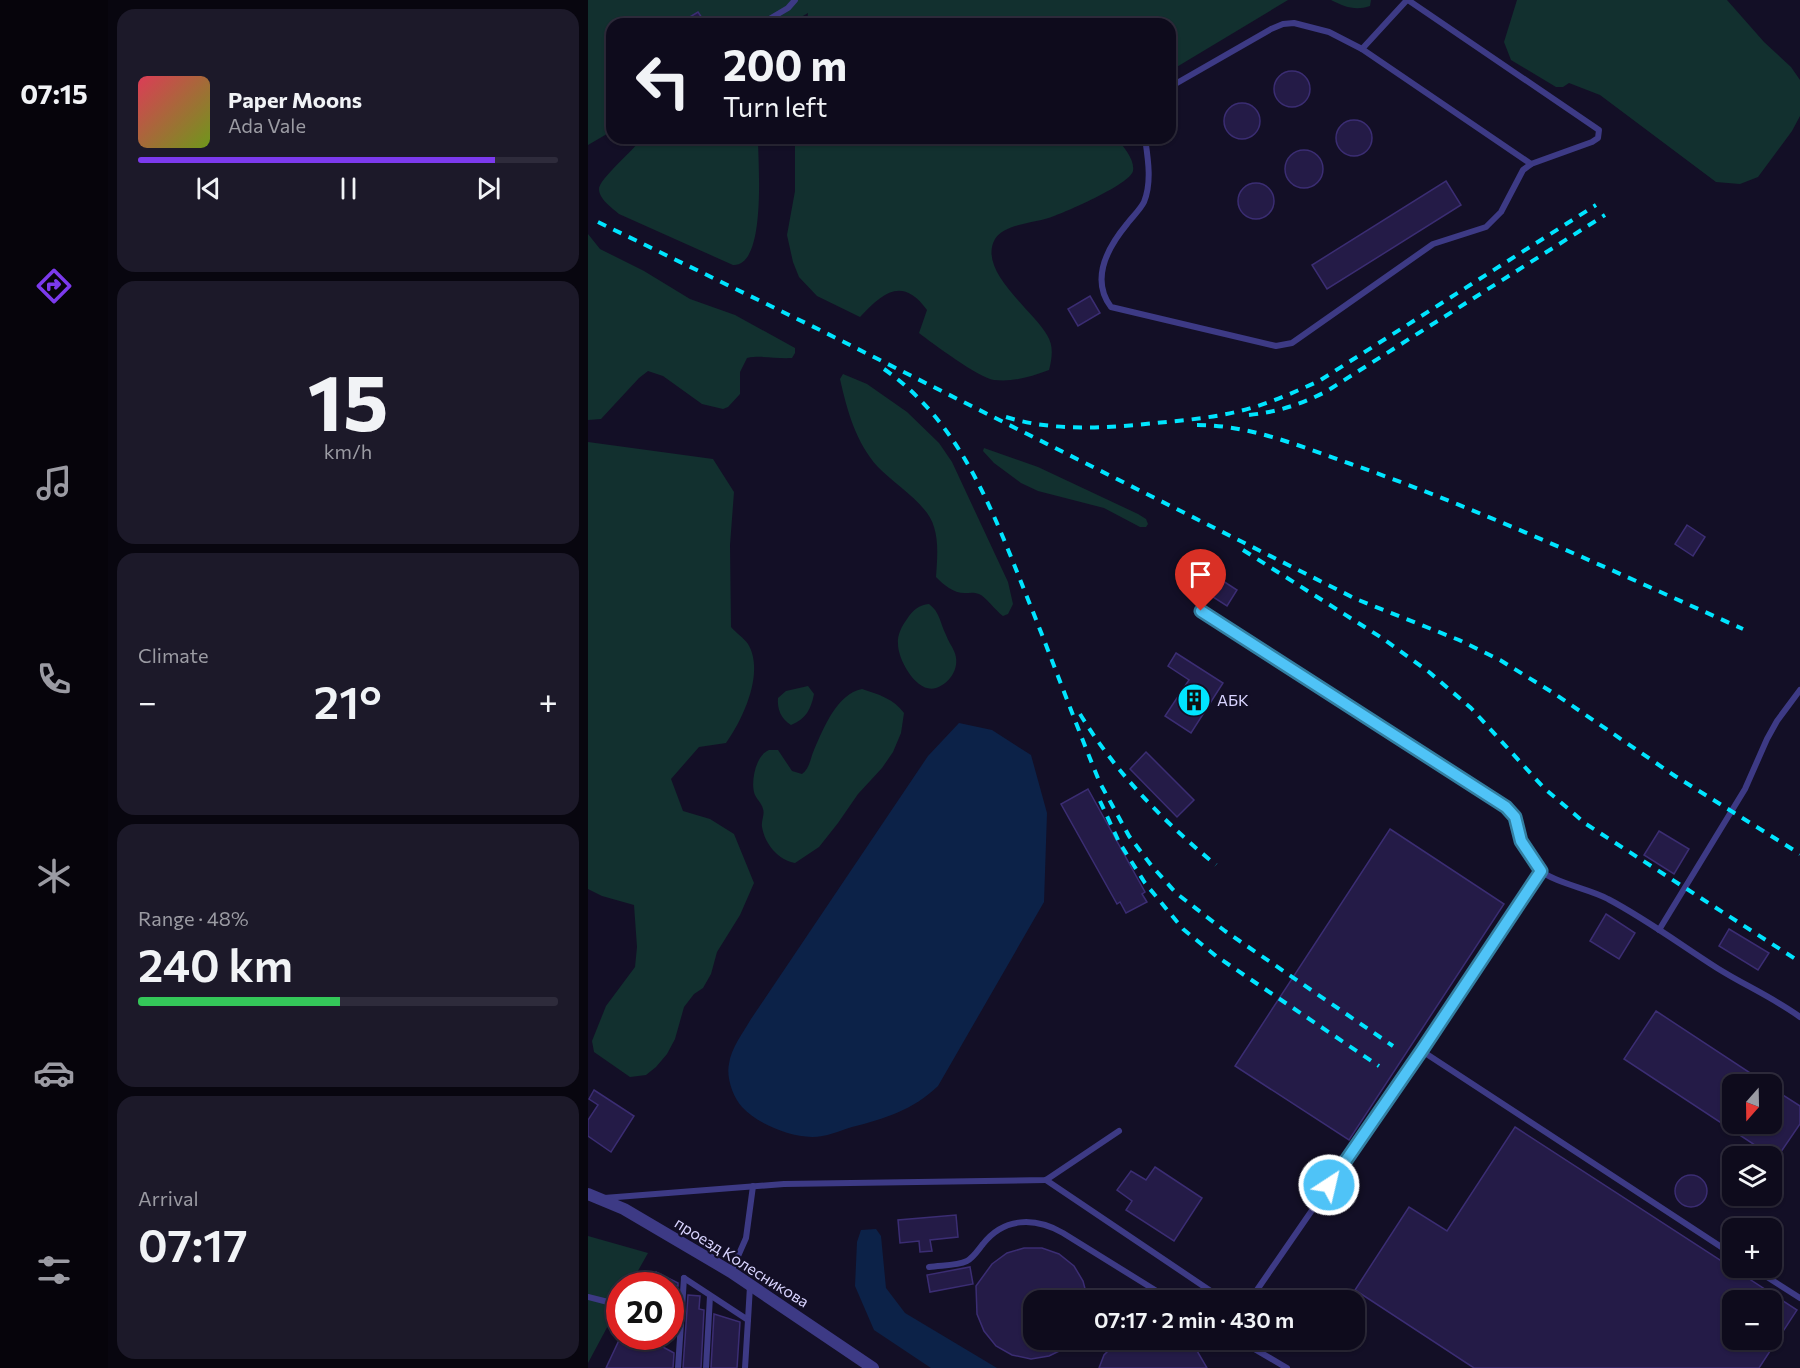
<!DOCTYPE html>
<meta charset="utf-8">
<style>
:root{--surface:#0e0b1c;--page:#1c1929;--text:#f1f3f6;--muted:#9b9ba3;--line:#2e2b3b;--accent:#7c3aed}
body{margin:0;font-family:Commissioner,sans-serif;background:var(--page);color:var(--text);height:100vh;display:flex;flex-direction:column;font-size:22px;white-space:nowrap}
*{box-sizing:border-box;margin:0}
p{font-size:20px;color:var(--muted)}
.icon{flex:none;width:33px;height:33px;fill:none;stroke:currentColor;stroke-width:2;stroke-linecap:round;stroke-linejoin:round}
.map{position:relative;flex:1;overflow:hidden}
.panel{display:flex;flex-direction:column;gap:9px;padding:9px;background:#08060f;width:480px}
.panel>*{flex:none}
.banner{position:absolute;left:18px;top:18px;width:570px;height:126px;border-radius:18px;box-shadow:0 2px 4px #0004,0 0 0 2px var(--line);background:#0e0b1c;color:var(--text);overflow:hidden}
.needle{width:39px;rotate:200deg}
.controls{position:absolute;left:1134px;top:1074px;display:grid;gap:12px}
.controls a{display:grid;place-items:center;width:60px;height:60px;border-radius:12px;background:var(--surface);box-shadow:0 2px 4px #0004,0 0 0 2px var(--line);font-size:30px}
.speed{position:absolute;left:18px;top:1272px;display:flex;gap:12px;font-size:30px;font-weight:700;text-align:center}
.speed>*{display:grid;place-content:center;width:78px;height:78px;border-radius:50%;background:var(--surface);box-shadow:0 2px 4px #0004,0 0 0 2px var(--line);line-height:1}
.speed .limit{border:9px solid #d22;background:#fff;color:#111}
.pin{position:absolute;display:grid;place-items:center;width:51px;height:51px;color:#fff;margin:-62px -26px;border-radius:50% 50% 50% 0;rotate:-45deg;box-shadow:0 0 6px #0007}
.pin .icon{rotate:45deg}
.me{position:absolute;width:66px;margin:-33px;rotate:35deg;stroke-linejoin:round;filter:drop-shadow(0 0 4px #0008)}
.turn{display:flex;align-items:center;gap:21px;height:126px;padding:0 18px;font-size:27px}
.turn .icon{width:78px;height:78px;stroke-width:2.5}
.turn b{display:block;font-size:42px;line-height:51px}
.big{font-size:45px;font-weight:600;line-height:1.1}
.panel .tile{flex:1;display:flex;flex-direction:column;justify-content:center;gap:9px;min-width:0;padding:0 21px;border-radius:18px;background:var(--page)}
.panel .dial{align-items:center;gap:0}
.dial b{font-size:78px;line-height:1}
.song{display:flex;align-items:center;gap:18px}
.cover{width:72px;height:72px;border-radius:9px;background:linear-gradient(135deg,hsl(350 70% 55%),hsl(80 70% 35%))}
.played{height:6px;border-radius:3px;background:linear-gradient(90deg,var(--accent) 85%,var(--line) 85%)}
.keys{display:flex;justify-content:space-around;direction:ltr}
.heat{display:flex;justify-content:space-between;align-items:center;font-size:33px;direction:ltr}
.charge{height:9px;border-radius:4px;background:linear-gradient(90deg,#34c759 48%,var(--line) 0)}
.trip{position:absolute;left:435px;top:1290px;width:342px;height:60px;border-radius:18px;background:var(--surface);box-shadow:0 2px 4px #0004,0 0 0 2px var(--line);font-weight:600;line-height:60px;text-align:center}
main{display:flex;flex:1;min-height:0}
.dock{display:flex;flex-direction:column;width:108px;justify-content:space-around;align-items:center;background:#06040b;color:var(--muted)}
.dock .icon{width:42px;height:42px}
.dock .on{color:var(--accent)}
.dock b{font-size:27px;color:var(--text)}
.map>svg:first-child{display:block}
</style>
<main>
<nav class="dock">
<b>07:15</b>
<svg class="icon on" aria-label="directions" viewBox="0 0 24 24"><path d="M12 3l9 9-9 9-9-9zM9 14v-3h6M13 9l2 2-2 2"/></svg>
<svg class="icon" aria-label="music" viewBox="0 0 24 24"><path d="M9 18V5l10-2v13"/><circle cx="6" cy="18" r="3"/><circle cx="16" cy="16" r="3"/></svg>
<svg class="icon" aria-label="phone" viewBox="0 0 24 24"><path d="M5 4h4l2 5-3 2q2 4 5 5l2-3 5 2v4C11 20 4 13 5 4z"/></svg>
<svg class="icon" aria-label="climate" viewBox="0 0 24 24"><path d="M12 3v18M4 7l16 10M4 17L20 7"/></svg>
<svg class="icon" aria-label="car" viewBox="0 0 24 24"><path d="M5 17H2v-5l4-1 3-4h7l3 4 3 1v5h-3M9 17h6M6 11h13"/><circle cx="7" cy="17" r="2"/><circle cx="17" cy="17" r="2"/></svg>
<svg class="icon" aria-label="filters" viewBox="0 0 24 24"><path d="M4 7h16M4 17h16"/><circle cx="9" cy="7" r="2"/><circle cx="15" cy="17" r="2"/></svg>
</nav>
<section class="panel">
<div class="tile">
<div class="song"><i class="cover"></i><div><b>Paper Moons</b><p>Ada Vale</p></div></div>
<div class="played"></div>
<div class="keys"><svg class="icon" aria-label="previous" viewBox="0 0 24 24"><path d="M18 5L8 12l10 7zM5 5v14"/></svg><svg class="icon" aria-label="pause" viewBox="0 0 24 24"><path d="M8 5v14M16 5v14"/></svg><svg class="icon" aria-label="next" viewBox="0 0 24 24"><path d="M6 5l10 7-10 7zM19 5v14"/></svg></div>
</div>
<div class="tile dial"><b>15</b><p>km/h</p></div>
<div class="tile"><p>Climate</p>
<div class="heat"><a>−</a><b class="big">21°</b><a>+</a></div>
</div>
<div class="tile"><p>Range · 48%</p><b class="big">240 km</b><div class="charge"></div></div>
<div class="tile"><p>Arrival</p><b class="big">07:17</b></div>
</section>
<div class="map">
<svg width="1212" height="1368" viewBox="0 0 1212 1368">
<rect width="100%" height="100%" fill="#130f26"/>
<g fill="#12302f">
<path d="M0,0H700L582,71V24H219L220,13L201,24H24V131L0,145Z"/>
<path d="M743,0H783L782,6C767,11 757,7 743,0Z"/>
<path d="M929,0H1139L1176,42L1203,67L1212,80V116L1204,131L1170,177L1152,184L1128,182L1012,95L981,83L975,87H968L923,60L916,42Z"/>
<path d="M54,138H170C170,162 179,267 145,265L31,214C24,208 11,199 11,189C11,179 46,150 54,138Z"/>
<path d="M207,138H529C535,147 547,159 545,171C542,184 480,211 466,216C450,223 417,223 407,239C389,271 445,310 459,335C466,346 464,358 461,370C442,377 426,382 406,380C391,378 344,343 331,333L339,310C314,276 295,293 272,317L229,296L211,277L205,262L199,235L207,191Z"/>
<path d="M0,234L12,249L56,271L102,299L147,315L207,348V353L204,358C188,359 174,355 159,358L152,372V394L140,407L135,409L114,404L75,376L60,371L51,378L13,419L0,420Z"/>
<path d="M255,374L279,384L319,412L351,443L364,462L420,582L425,604L420,614L415,616C407,610 397,596 391,594C386,592 381,593 377,593C365,593 356,585 348,577C349,561 351,543 346,527C340,504 306,484 290,467C268,443 259,410 252,379Z"/>
<path d="M0,442L125,459L146,492L142,545L143,627C148,633 156,638 160,644C177,672 155,719 138,743L111,747L83,779L95,811L122,819L146,834L166,883L152,915L129,952L123,974L115,988L106,994L96,1007L87,1039L79,1054L68,1067L58,1075L42,1077L6,1052L4,1041L18,1006L47,967L49,947L46,905L14,896L0,889Z"/>
<path d="M396,448L450,467L550,514L558,519L560,524L558,527H552L516,508L450,491L433,483L406,463L395,451Z"/>
<path d="M341,604C352,612 352,623 358,635C360,641 364,646 366,651C373,666 363,683 348,688C329,694 310,660 310,644C309,635 314,626 319,619C325,610 331,605 341,604Z"/>
<path d="M220,686L226,694C223,709 218,719 203,725C193,719 189,709 190,698L198,691Z"/>
<path d="M274,689C290,694 306,699 316,713L313,733L305,752L294,768L270,794L250,823L231,847L207,863C190,860 177,844 174,827C173,821 177,814 175,809C174,803 167,798 166,792C163,780 168,755 181,750C182,750 189,750 190,750L204,771L214,774C222,768 222,759 226,750C236,727 249,694 274,689Z"/>
<path d="M0,1236L60,1253L42,1285L32,1286L31,1305L0,1363Z"/>
</g>
<g fill="#0c2248">
<path d="M371,723L404,730L443,755L459,813L456,902L350,1086C325,1110 296,1119 264,1127C251,1131 238,1137 224,1137C200,1136 170,1124 154,1107C145,1097 138,1077 141,1064C143,1048 155,1033 163,1019L340,756Z"/>
<path d="M288,1229L293,1236L298,1288L317,1313L409,1368H343L286,1330L267,1286L269,1242L273,1230Z"/>
</g>
<g fill="#241b47" stroke="#3b2d73" stroke-width="1.5" fill-rule="evenodd">
<path d="M110,12L118,24H90Z"/>
<circle cx="704" cy="89" r="18"/>
<circle cx="654" cy="121" r="18"/>
<circle cx="766" cy="138" r="18"/>
<circle cx="716" cy="169" r="19"/>
<path d="M858,181L873,205L739,289L724,265Z"/>
<circle cx="668" cy="201" r="18"/>
<path d="M502,296L512,313L490,326L480,309Z"/>
<path d="M1099,525L1117,537L1105,556L1087,544Z"/>
<path d="M618,570L649,590L639,606L608,586Z"/>
<path d="M588,653L635,683L603,733L577,716L601,680L580,666Z"/>
<path d="M558,752L606,800L589,817L542,769Z"/>
<path d="M500,789L557,892L554,894L559,902L538,913L532,902L529,904L473,804Z"/>
<path d="M802,829L916,904L761,1140L647,1066Z"/>
<path d="M1071,831L1101,849L1086,874L1056,855Z"/>
<path d="M1018,914L1047,933L1031,959L1002,941Z"/>
<path d="M1141,929L1181,953L1170,970L1131,946Z"/>
<path d="M1068,1011L1179,1084H1144V1124H1184V1088L1212,1106V1124L1188,1159L1036,1059Z"/>
<path d="M6,1090L46,1116L23,1152L0,1136V1120L10,1105L1,1099Z"/>
<path d="M927,1127L1209,1310L1171,1368H886L767,1290L821,1207L859,1231ZM1144,1300H1184V1340H1144Z"/>
<path d="M567,1167L614,1198L586,1241L538,1210L544,1201L529,1190L543,1171L558,1180Z"/>
<circle cx="1103" cy="1191" r="16"/>
<path d="M368,1215L370,1237L342,1240L344,1251L332,1252L331,1241L312,1243L310,1220Z"/>
<path d="M436,1248H454L471,1254L486,1266L495,1281L500,1300H446V1340H494L461,1356L443,1359L424,1355L408,1346L396,1331L389,1314L388,1286L404,1264L419,1253Z"/>
<path d="M382,1267L385,1284L342,1292L339,1275Z"/>
<path d="M68,1272L90,1283V1286H61Z"/>
<path d="M100,1295L112,1296L111,1309L116,1310L113,1368H95Z"/>
<path d="M126,1314L152,1322L149,1368H123Z"/>
<path d="M33,1336H55L86,1353L85,1368H18Z"/>
<path d="M531,1340H598L608,1349L619,1368H511L516,1355Z"/>
</g>
<g fill="none" stroke-linecap="round" stroke-linejoin="round">
<g stroke="#3d3a85" stroke-width="6">
<path d="M173,24L200,8L207,0"/>
<path d="M774,49L819,0"/>
<path d="M582,87L683,29L695,24L706,23L741,32L774,49L943,164"/>
<path d="M557,138C560,159 564,182 556,202C552,210 544,217 539,224C520,247 502,279 523,307L688,346L704,343L845,244L898,227L913,212L935,170L943,164L1004,142L1010,138L1011,130L820,0"/>
<path d="M613,611L918,807C935,825 933,853 953,871C967,883 1002,889 1020,899C1058,919 1093,945 1129,968C1156,985 1186,998 1212,1017"/>
<path d="M1071,930L1157,789L1179,739L1189,721L1212,690"/>
<path d="M834,1051L1144,1254"/>
<path d="M458,1180L636,1300"/>
<path d="M16,1198L196,1184L458,1180L531,1131"/>
<path d="M341,1267C353,1265 368,1266 379,1261C386,1257 390,1250 395,1244C416,1217 447,1217 475,1233L583,1300"/>
<path d="M1165,1268L1212,1298"/>
<path d="M143,1272L158,1238L165,1186"/>
<path d="M96,1278L160,1320L162,1286"/>
<path d="M0,1297L20,1302"/>
<path d="M662,1300L834,1051L953,871"/>
<path d="M651,1340L699,1368"/>
<path d="M90,1368L96,1278"/>
<path d="M118,1368L122,1296"/>
<path d="M157,1368L160,1320"/>
</g>
<path stroke="#3d3a85" stroke-width="12" d="M0,1194L36,1209L143,1272L285,1368"/>
<g stroke="#00e5ff" stroke-width="4" stroke-dasharray="9 8" stroke-linecap="butt">
<path d="M10,222L232,330L768,599L871,640L912,660L967,694L1087,776L1212,854"/>
<path d="M296,369C372,422 404,509 437,592C463,656 486,720 512,783L541,836L563,865L588,893L637,931L805,1046"/>
<path d="M661,415C690,412 714,404 739,391L1017,215"/>
<path d="M418,417C467,432 518,428 568,423C600,420 633,417 663,408C687,401 709,391 731,381L1008,205"/>
<path d="M609,425C663,425 714,447 763,464C897,511 1025,571 1155,629"/>
<path d="M655,550L794,638L841,672L883,708L956,788L998,824L1212,962"/>
<path d="M492,714C528,773 575,821 628,865"/>
<path d="M512,801L531,842L557,883L595,929L628,956L791,1066"/>
</g>
</g>
<g fill="none" stroke-linecap="round" stroke-linejoin="round">
<g stroke="#337fa1" stroke-width="15">
<path id="route" d="M613,611L918,807L927,817L933,841L953,871L834,1050L741,1185"/>
</g>
<use href="#route" stroke="#4fc3f7" stroke-width="10"/>
</g>
<defs>
<g id="building-disc" transform="scale(1.725)"><circle r="9.5" fill="#00e5ff" stroke="#130f26"/><path d="M-4-6H4V6H1V3H-1V6H-4ZM-2.5-4.3h1.7v1.8h-1.7ZM.8-4.3h1.7v1.8H.8ZM-2.5-1h1.7V.8h-1.7ZM.8-1h1.7V.8H.8Z" fill="#111"/></g>
</defs>
<g fill-rule="evenodd">
<use href="#building-disc" x="606" y="700"/>
</g>
<g text-anchor="middle" stroke-width="4.5" stroke-linejoin="round" paint-order="stroke">
<g font-size="16" fill="#d9d4ff" stroke="#130f26" text-anchor="start">
<text x="629" y="706">АБК</text>
</g>
<g font-size="16" fill="#d9d4ff" stroke="#130f26">
<text transform="translate(154 1262) rotate(32)" y="6">проезд Колесникова</text>
</g>
</g>
</svg>
<div class="controls">
<a><svg class="needle" viewBox="-14 -14 28 28"><path d="M0-13l5 13h-10z" fill="#e53935"/><path d="M0 13l5-13h-10z" fill="#9b9ba3"/></svg></a>
<a><svg class="icon" aria-label="layers" viewBox="0 0 24 24"><path d="M12 4l9 5-9 5-9-5zM3 14l9 5 9-5"/></svg></a>
<a>+</a>
<a>−</a>
</div>
<div class="speed"><div class="limit">20</div></div>
<div class="pin" style="left:613px;top:611px;background:#d93025"><svg class="icon" aria-label="arrive" viewBox="0 0 24 24"><path d="M6 21V4h12l-3 4 3 4H6"/></svg></div>
<svg class="me" style="left:741px;top:1185px" viewBox="-20 -20 40 40"><circle r="17" fill="#4fc3f7" stroke="#fff" stroke-width="3"/><path d="M0-11L8 9 0 5-8 9z" fill="#fff"/></svg>
<div class="trip">07:17 · 2 min · 430 m</div>
<div class="banner">
<div class="turn"><svg class="icon" aria-label="left" viewBox="0 0 24 24"><path d="M17 20v-9H6M10 6l-5 5 5 5"/></svg><div><b>200 m</b>Turn left</div></div>
</div>
</div>
</main>
